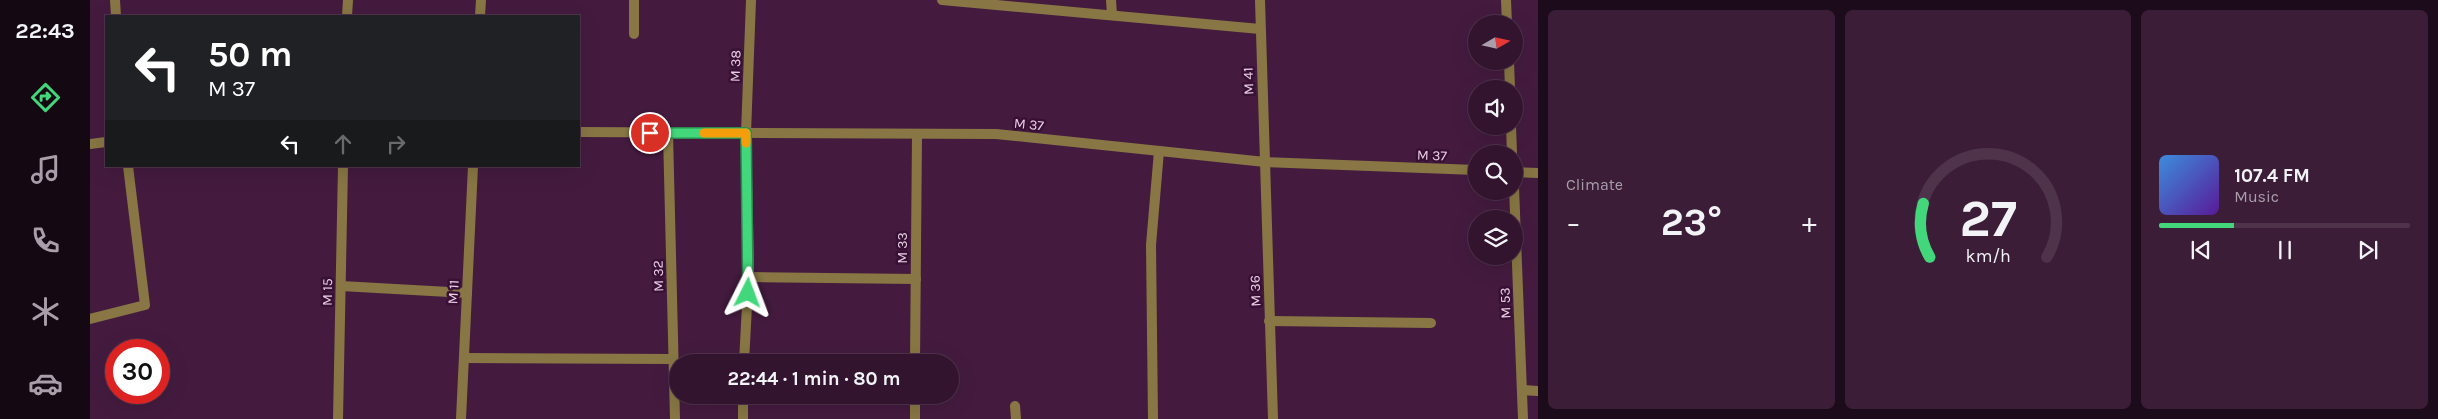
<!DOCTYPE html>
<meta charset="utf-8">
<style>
:root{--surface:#33142f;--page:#3b1d37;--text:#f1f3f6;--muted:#a99eaa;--line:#4e334b;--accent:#42d77b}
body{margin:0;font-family:Karla,sans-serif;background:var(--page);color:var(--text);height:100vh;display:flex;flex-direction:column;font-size:19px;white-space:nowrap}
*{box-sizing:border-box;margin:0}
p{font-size:16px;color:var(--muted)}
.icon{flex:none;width:28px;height:28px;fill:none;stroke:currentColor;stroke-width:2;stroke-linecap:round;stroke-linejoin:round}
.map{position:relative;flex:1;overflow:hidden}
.sheet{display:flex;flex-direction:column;gap:10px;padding:10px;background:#1c0b1a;width:900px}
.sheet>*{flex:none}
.guide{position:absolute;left:15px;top:15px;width:475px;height:152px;border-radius:0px;box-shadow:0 5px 20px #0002,0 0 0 1px var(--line);background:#202124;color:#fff;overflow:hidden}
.needle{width:32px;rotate:81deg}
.controls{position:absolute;left:1378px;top:15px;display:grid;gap:10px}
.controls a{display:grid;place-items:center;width:55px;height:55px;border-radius:50%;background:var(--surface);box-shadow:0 5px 20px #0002,0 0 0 1px var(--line);font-size:25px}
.speed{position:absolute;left:15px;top:339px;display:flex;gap:10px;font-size:25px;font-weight:700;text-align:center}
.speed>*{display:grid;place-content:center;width:65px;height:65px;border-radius:50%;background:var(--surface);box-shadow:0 5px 20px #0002,0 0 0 1px var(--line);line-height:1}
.speed .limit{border:8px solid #d22;background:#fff;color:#111}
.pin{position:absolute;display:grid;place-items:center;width:42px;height:42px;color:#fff;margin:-21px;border:2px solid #fff;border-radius:50%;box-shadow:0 1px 5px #0007}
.me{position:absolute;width:55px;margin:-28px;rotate:3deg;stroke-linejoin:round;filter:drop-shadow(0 0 4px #0008)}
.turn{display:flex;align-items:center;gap:18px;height:105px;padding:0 20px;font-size:22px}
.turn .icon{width:65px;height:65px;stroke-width:2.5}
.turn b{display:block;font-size:35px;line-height:42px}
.lanes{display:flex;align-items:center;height:48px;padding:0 20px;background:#0003;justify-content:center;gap:25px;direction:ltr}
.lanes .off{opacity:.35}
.big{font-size:38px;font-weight:700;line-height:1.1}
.sheet .tile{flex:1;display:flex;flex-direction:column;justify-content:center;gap:8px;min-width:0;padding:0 18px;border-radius:8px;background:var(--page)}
.sheet .dial{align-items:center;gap:0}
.dial svg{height:130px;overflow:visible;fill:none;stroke:var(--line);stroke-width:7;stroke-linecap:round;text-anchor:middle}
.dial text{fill:var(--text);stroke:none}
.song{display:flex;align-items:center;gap:15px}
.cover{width:60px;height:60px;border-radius:8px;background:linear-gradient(135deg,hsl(210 70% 55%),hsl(270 70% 35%))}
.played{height:5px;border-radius:2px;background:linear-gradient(90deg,var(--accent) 30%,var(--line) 30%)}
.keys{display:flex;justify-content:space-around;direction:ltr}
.heat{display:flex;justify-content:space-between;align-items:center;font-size:28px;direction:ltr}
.sheet .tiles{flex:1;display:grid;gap:10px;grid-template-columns:repeat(3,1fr)}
.trip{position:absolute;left:579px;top:354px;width:290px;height:50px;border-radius:25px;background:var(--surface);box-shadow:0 5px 20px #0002,0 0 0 1px var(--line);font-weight:700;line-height:50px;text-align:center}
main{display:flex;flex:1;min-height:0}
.tab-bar{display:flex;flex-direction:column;width:90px;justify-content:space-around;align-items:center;background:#140813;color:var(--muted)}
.tab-bar .icon{width:35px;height:35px}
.tab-bar .active{color:var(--accent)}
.tab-bar b{font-size:22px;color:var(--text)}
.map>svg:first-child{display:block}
</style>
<main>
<nav class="tab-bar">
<b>22:43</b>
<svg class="icon active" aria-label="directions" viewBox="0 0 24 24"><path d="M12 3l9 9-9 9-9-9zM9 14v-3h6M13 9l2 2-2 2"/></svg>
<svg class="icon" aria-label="music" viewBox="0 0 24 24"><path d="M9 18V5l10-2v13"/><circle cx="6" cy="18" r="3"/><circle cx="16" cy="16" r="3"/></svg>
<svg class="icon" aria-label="phone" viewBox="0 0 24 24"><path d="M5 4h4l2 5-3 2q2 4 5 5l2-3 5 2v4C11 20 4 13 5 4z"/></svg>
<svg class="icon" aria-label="climate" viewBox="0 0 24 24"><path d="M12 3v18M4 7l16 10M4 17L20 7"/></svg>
<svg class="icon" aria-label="car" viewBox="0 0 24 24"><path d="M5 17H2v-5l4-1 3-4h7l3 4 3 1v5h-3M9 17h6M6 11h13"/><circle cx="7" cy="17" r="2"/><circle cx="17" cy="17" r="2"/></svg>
</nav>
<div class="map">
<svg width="1448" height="419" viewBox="0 0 1448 419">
<rect width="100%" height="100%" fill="#441b3f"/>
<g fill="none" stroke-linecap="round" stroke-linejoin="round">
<g stroke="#874" stroke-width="10">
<path d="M25,0L26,16"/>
<path d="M852,0L1170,29"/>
<path d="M1021,0L1022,15"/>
<path d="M1170,0L1183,419"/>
<path d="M1416,0L1417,24"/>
<path d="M257,16L258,0"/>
<path d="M390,16L391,0"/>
<path d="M544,34V0"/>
<path d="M1419,61L1420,89"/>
<path d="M1421,126L1422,154"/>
<path d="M489,132L906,134L1175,162L1386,170"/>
<path d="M578,133L585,419"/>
<path d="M0,144L16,142"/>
<path d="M1424,172L1448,173"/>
<path d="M1424,187L1433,419"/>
<path d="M659,277L826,279"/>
<path d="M251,286L377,293"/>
<path d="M0,319L55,305L38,166"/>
<path d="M1179,321L1341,323"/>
<path d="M374,358L583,359"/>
<path d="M654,362L659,268L656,133L661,0"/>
<path d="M825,362L827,134"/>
<path d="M1432,390L1448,391"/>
<path d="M925,406L926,419"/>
<path d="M248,419L253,166"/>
<path d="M371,419L383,166"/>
<path d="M653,419V395"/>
<path d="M825,419V395"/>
<path d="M1063,419L1061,245L1069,151"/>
</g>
</g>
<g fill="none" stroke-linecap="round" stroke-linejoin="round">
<g stroke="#2b8c50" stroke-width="12">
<path id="route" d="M560,133H656L658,293"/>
</g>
<use href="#route" stroke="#42d77b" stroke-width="9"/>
<path stroke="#f59e0b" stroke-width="9" d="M614,133H656V143"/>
</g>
<g text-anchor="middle" stroke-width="5" stroke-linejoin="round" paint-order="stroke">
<g font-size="14" fill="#e9cee4" stroke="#391035">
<text transform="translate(645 66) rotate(-88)" y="5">M 38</text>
<text transform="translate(1158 81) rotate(-92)" y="5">M 41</text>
<text transform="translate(939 124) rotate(6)" y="5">M 37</text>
<text transform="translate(1342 155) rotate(2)" y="5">M 37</text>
<text transform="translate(812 248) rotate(-90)" y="5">M 33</text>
<text transform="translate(568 276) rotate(-91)" y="5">M 32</text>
<text transform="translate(1165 291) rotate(-92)" y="5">M 36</text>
<text transform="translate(237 292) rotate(-89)" y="5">M 15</text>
<text transform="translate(363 292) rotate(-87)" y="5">M 11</text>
<text transform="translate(1415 303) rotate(-92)" y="5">M 53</text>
</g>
</g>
</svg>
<div class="controls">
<a><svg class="needle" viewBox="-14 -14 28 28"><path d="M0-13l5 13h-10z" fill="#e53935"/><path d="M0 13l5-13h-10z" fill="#a99eaa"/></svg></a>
<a><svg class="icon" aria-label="sound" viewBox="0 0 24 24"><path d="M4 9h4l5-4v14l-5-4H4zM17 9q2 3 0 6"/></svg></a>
<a><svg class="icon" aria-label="search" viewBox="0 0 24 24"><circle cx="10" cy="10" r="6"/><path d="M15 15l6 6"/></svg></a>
<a><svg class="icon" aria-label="layers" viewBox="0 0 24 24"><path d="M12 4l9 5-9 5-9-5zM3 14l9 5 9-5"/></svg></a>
</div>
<div class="speed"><div class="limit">30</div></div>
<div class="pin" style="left:560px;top:133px;background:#d93025"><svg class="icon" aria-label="arrive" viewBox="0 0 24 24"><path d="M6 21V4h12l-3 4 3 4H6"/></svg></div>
<svg class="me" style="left:658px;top:293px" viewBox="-20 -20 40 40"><path d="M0-17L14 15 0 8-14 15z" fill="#42d77b" stroke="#fff" stroke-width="4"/></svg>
<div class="trip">22:44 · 1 min · 80 m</div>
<div class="guide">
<div class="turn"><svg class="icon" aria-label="left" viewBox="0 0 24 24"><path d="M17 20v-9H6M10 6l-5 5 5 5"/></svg><div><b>50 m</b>M 37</div></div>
<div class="lanes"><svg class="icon" aria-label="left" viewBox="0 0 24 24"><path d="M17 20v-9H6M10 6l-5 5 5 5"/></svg><svg class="icon off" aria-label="ahead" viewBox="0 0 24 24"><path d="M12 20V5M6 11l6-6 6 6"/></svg><svg class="icon off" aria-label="right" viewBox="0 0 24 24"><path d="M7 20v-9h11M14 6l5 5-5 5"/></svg></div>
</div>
</div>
<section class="sheet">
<div class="tiles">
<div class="tile"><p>Climate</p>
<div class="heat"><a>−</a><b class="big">23°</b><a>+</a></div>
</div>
<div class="tile dial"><svg viewBox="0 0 100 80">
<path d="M14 69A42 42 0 1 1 86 69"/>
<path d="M14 69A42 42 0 0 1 10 36" stroke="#42d77b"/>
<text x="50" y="56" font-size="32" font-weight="700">27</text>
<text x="50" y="72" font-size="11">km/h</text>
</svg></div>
<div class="tile">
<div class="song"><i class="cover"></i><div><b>107.4 FM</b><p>Music</p></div></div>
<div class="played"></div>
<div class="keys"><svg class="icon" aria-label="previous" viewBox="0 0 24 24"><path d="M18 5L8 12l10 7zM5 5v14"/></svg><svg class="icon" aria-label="pause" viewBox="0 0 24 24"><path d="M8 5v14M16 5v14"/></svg><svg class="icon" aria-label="next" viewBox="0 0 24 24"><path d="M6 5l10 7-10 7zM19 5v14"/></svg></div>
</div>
</div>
</section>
</main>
